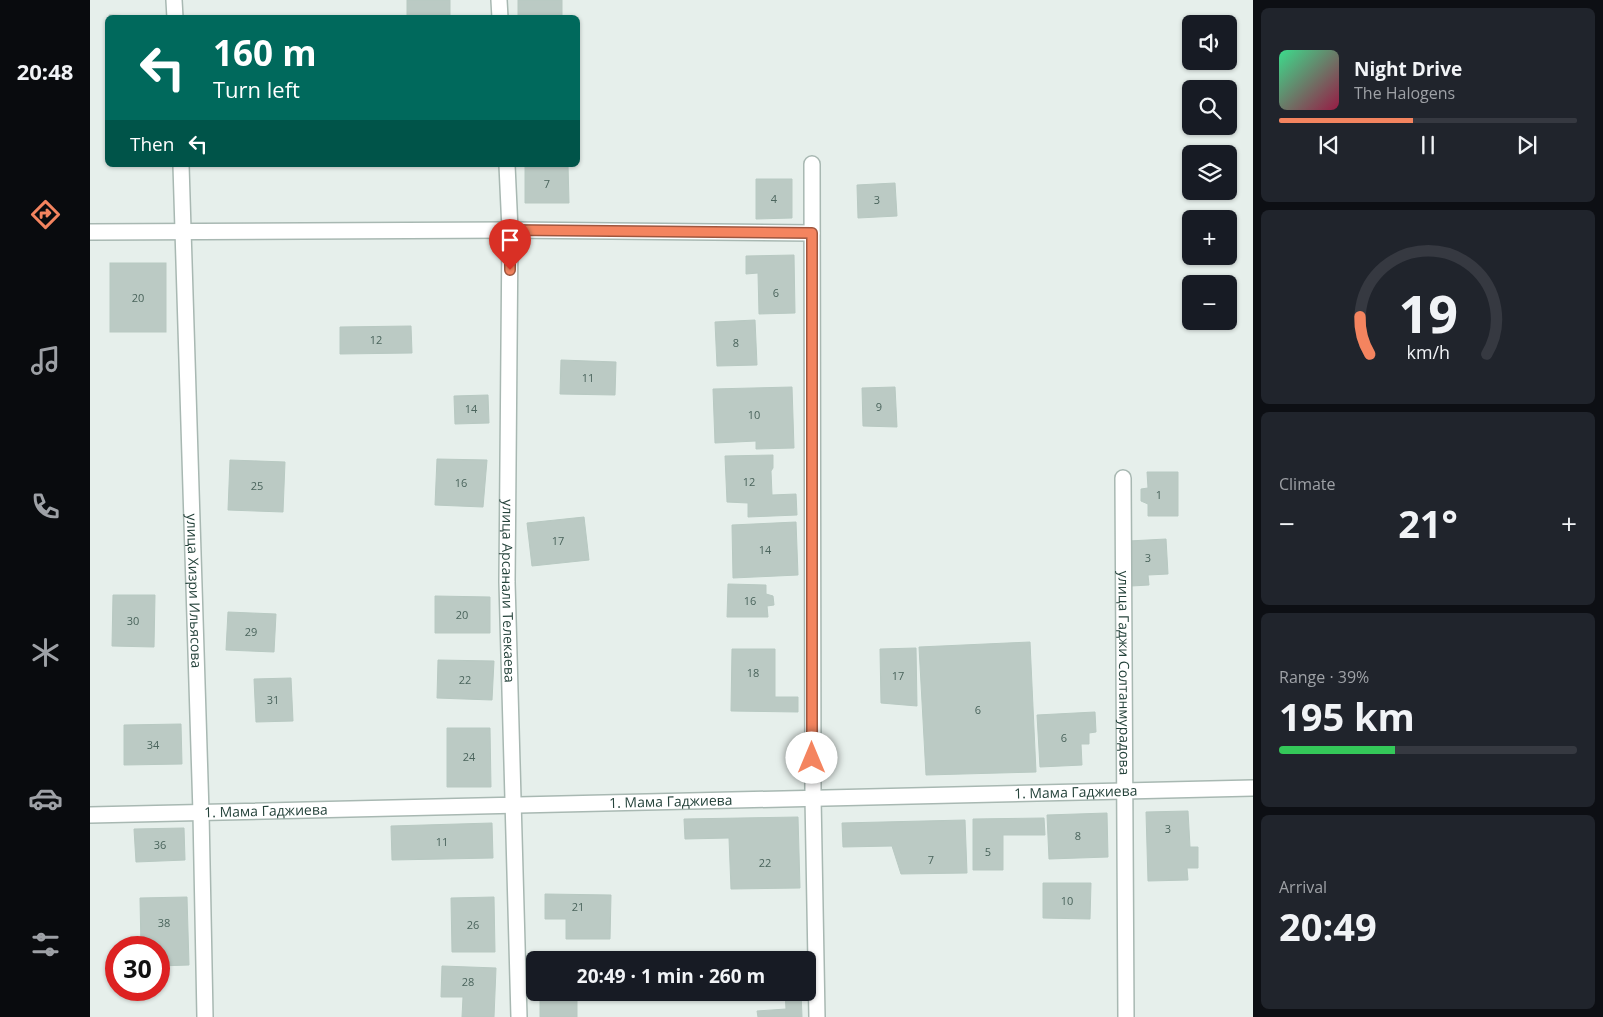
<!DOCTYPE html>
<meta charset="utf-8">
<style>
:root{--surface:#171b24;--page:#20242c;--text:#f1f3f6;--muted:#9ea1a6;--line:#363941;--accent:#f4845f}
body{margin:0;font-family:"Open Sans",sans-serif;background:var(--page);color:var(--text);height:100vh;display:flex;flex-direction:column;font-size:19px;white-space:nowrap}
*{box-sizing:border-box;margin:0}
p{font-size:16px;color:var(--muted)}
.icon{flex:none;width:28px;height:28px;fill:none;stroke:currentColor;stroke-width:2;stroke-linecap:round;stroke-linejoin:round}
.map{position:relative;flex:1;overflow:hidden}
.drawer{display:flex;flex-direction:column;gap:8px;padding:8px;background:#0d0f14;width:350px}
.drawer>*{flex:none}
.banner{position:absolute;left:15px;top:15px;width:475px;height:152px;border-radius:8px;box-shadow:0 1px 4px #0004;background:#00695c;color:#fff;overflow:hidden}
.controls{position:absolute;left:1092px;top:15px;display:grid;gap:10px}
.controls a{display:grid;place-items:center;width:55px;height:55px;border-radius:8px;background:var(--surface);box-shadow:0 1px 4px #0004;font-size:25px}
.speed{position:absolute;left:15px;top:936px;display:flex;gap:10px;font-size:25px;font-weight:700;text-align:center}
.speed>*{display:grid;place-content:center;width:65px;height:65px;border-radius:50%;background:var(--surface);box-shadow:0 1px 4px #0004;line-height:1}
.speed .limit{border:8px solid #d22;background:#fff;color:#111}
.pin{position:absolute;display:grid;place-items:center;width:42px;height:42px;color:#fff;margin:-51px -21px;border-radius:50% 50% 50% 0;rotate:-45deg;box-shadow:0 0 5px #0007}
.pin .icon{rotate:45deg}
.me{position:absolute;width:55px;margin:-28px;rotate:0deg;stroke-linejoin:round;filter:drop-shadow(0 0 4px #0008)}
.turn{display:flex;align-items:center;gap:18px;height:105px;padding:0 25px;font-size:22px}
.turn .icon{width:65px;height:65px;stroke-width:2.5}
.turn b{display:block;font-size:35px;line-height:42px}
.then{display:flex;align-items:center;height:48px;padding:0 25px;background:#0003;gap:10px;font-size:19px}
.big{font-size:38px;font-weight:700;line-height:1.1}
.drawer .tile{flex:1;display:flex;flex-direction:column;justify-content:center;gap:8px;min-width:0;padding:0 18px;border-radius:8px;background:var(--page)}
.drawer .dial{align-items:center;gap:0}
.dial svg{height:130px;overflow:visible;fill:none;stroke:var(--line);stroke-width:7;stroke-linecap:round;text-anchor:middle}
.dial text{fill:var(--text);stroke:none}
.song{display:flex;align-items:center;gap:15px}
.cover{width:60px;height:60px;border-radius:8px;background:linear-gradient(135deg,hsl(150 70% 55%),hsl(340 70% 35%))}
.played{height:5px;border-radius:2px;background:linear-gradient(90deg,var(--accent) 45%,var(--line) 45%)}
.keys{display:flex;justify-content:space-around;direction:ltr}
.heat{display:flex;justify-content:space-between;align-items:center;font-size:28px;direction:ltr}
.charge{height:8px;border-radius:4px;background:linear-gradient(90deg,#34c759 39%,var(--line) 0)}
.trip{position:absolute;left:436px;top:951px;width:290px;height:50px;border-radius:8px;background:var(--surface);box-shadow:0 1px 4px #0004;font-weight:700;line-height:50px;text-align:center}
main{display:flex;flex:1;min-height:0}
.tabs{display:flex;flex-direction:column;width:90px;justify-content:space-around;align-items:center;background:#090b0e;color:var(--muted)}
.tabs .icon{width:35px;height:35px}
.tabs .current{color:var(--accent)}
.tabs b{font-size:22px;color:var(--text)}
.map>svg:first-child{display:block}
</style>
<main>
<nav class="tabs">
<b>20:48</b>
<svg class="icon current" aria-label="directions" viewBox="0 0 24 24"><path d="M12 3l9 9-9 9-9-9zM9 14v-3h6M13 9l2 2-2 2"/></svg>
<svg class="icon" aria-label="music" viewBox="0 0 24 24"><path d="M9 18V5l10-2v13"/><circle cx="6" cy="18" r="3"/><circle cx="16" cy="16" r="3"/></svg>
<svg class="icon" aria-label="phone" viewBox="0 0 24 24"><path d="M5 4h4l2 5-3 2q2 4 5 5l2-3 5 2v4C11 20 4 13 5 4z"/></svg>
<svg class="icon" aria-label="climate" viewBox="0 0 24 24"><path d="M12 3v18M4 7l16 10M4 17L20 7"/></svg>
<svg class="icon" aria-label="car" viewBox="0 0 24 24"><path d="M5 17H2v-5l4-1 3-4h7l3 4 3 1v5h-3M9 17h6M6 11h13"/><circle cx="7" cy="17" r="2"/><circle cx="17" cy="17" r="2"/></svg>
<svg class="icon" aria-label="filters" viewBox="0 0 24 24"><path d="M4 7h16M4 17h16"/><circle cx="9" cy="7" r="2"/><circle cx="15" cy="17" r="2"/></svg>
</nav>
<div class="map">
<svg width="1163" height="1017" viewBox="0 0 1163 1017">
<rect width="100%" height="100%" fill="#e6efeb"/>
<g fill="#bbcac4" stroke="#b8c9c2">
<rect x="317" y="0" width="43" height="18"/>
<rect x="428" y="0" width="44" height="18"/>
<path d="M19,15L71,17V18H19Z"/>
<path d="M435,165H478L479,203H435Z"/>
<path d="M666,179H702V218L666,219Z"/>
<path d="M805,183L807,216L768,218L767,185Z"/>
<path d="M704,255L705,313L669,314L668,273L656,274V256Z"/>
<rect x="20" y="263" width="56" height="69"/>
<path d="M665,320L667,365L627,366L625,322Z"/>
<path d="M321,326L322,353L250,354V327Z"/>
<path d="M471,360L526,362L525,395L470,394Z"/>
<path d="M702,387L704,448L666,449V441L625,443L623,389Z"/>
<path d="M805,387L807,427L773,426L772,388Z"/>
<path d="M398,395L399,423L365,424L364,396Z"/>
<path d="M683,455V468L681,471L682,495L706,494L707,515L658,517V503L637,502L635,456Z"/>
<path d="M347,459L397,460L393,507L345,505Z"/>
<path d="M140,460L195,462L193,512L138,510Z"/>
<path d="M1057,472H1088V516H1058V504L1051,501V489L1058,488Z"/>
<path d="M494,517L499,560L442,566L437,523Z"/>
<path d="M706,522L708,575L643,578L642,525Z"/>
<path d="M1076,539L1078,574L1058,575L1059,585L1041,586L1039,541Z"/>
<path d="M638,584L676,585V594L683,596L684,605L677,606L678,617H637Z"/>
<path d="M23,595H65L64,647L22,646Z"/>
<path d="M345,596L400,597V633H345Z"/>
<path d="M138,612L186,614L184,652L136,650Z"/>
<path d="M940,642L946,772L836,775L829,647Z"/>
<path d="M826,648L827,706L791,703L790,649Z"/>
<path d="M642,649H685V697H708V712L641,711Z"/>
<path d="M348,660L404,661L402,700L347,698Z"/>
<path d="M201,678L203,721L166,722L164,679Z"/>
<path d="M1005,712L1006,732L999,733V744H991L992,765L950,767L947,715Z"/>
<path d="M91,724L92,764L34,765V725Z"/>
<path d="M357,728H400L401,787H357Z"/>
<path d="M1098,811L1100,847H1108V868H1097L1098,880L1058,881L1056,812Z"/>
<path d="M1017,813L1018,857L959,859L957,815Z"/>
<path d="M708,817L710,888L641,889L639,838L595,839L594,819Z"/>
<path d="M954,818L955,835H913V870H883V819Z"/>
<path d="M875,820L877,873L811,874L802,846L753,847L752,823Z"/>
<path d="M402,823L403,858L302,860L301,826Z"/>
<path d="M94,828L95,860L46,862L44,829Z"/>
<path d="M953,883H1001L1000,919L953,918Z"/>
<path d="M455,894L521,895L520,939H476V919H455Z"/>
<path d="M97,897L99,965L69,966V948H51L50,898Z"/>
<path d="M404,897L405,952H362L361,898Z"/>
<path d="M352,966L406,968L404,1017H372L373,997H351Z"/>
<rect x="450" y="992" width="37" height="25"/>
<path d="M695,992H711L712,1017H668L667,1011L696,1009Z"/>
</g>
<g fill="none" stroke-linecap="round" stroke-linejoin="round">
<g stroke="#a8b8b2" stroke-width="18">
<g id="minor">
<path d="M84,0L85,18"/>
<path d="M409,0L410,18"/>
<path d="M722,164L723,797L727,1017"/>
<path id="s1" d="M91,165L111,813L115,1017"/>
<path id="s2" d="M417,165L420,230L417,582L429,1017"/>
<path d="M0,232L420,230L722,233"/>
<path id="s3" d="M1033,478L1036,1017"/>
<path id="s4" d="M0,815L1163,788"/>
</g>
</g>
<use href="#minor" stroke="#fff" stroke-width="15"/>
</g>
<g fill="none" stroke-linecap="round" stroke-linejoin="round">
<g stroke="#9f563e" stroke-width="12">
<path id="route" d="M420,270V230L722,233V758"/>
</g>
<use href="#route" stroke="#f4845f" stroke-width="9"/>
</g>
<g text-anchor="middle" stroke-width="4" stroke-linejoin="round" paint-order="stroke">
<g font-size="11" fill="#4a645c">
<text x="457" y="188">7</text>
<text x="684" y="203">4</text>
<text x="787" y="204">3</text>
<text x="686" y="297">6</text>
<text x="48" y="302">20</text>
<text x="286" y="344">12</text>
<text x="646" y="347">8</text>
<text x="498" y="382">11</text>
<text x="789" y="411">9</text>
<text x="381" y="413">14</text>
<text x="664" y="419">10</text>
<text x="659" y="486">12</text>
<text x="371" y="487">16</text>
<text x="167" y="490">25</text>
<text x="1069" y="499">1</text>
<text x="468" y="545">17</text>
<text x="675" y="554">14</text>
<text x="1058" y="562">3</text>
<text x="660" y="605">16</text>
<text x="372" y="619">20</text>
<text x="43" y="625">30</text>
<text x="161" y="636">29</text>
<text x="663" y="677">18</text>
<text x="808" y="680">17</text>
<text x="375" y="684">22</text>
<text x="183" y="704">31</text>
<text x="888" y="714">6</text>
<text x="974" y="742">6</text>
<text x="63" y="749">34</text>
<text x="379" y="761">24</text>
<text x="1078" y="833">3</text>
<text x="988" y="840">8</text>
<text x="352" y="846">11</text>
<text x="70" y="849">36</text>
<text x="898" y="856">5</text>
<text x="841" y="864">7</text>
<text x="675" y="867">22</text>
<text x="977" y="905">10</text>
<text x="488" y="911">21</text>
<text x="74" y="927">38</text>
<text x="383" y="929">26</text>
<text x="378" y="986">28</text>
</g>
<g font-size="14" fill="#24423a" stroke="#f7fbf9">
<text dy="5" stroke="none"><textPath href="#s1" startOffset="426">улица Хизри Ильясова</textPath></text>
<text dy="5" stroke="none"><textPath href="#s2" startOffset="426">улица Арсанали Телекаева</textPath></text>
<text dy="5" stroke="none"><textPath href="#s3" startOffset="195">улица Гаджи Солтанмурадова</textPath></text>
<text dy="5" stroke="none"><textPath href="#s4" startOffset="986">1. Мама Гаджиева</textPath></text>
<text dy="5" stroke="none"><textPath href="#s4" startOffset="581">1. Мама Гаджиева</textPath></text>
<text dy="5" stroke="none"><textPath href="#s4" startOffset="176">1. Мама Гаджиева</textPath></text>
</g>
</g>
</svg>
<div class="controls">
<a><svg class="icon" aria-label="sound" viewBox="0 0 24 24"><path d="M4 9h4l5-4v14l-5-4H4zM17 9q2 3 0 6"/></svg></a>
<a><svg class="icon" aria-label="search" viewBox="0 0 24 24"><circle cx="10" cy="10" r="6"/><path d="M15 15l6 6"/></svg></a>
<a><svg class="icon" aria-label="layers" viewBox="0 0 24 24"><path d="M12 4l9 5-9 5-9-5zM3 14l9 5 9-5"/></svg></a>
<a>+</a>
<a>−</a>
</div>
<div class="speed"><div class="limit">30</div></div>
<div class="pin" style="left:420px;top:270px;background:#d93025"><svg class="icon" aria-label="arrive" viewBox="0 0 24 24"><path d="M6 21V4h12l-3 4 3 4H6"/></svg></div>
<svg class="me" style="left:722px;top:758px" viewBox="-20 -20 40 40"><circle r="19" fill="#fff"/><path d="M0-13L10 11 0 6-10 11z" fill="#f4845f"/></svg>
<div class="trip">20:49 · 1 min · 260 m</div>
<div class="banner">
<div class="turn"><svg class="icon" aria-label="left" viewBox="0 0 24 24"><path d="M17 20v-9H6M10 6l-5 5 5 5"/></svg><div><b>160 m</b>Turn left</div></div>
<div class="then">Then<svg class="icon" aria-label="left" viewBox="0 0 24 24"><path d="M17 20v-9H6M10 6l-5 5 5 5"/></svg></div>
</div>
</div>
<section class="drawer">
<div class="tile">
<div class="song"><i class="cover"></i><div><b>Night Drive</b><p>The Halogens</p></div></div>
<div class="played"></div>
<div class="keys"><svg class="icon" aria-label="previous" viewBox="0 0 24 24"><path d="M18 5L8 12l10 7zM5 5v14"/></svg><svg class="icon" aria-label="pause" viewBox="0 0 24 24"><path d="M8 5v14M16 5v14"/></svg><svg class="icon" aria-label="next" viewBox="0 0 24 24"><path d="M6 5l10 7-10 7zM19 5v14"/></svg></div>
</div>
<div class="tile dial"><svg viewBox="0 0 100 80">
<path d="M14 69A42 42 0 1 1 86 69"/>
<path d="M14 69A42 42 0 0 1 8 46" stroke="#f4845f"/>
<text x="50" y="56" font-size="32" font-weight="700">19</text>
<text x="50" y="72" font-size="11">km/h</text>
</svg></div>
<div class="tile"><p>Climate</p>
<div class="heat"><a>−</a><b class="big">21°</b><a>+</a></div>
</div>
<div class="tile"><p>Range · 39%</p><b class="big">195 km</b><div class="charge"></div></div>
<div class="tile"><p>Arrival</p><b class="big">20:49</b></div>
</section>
</main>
